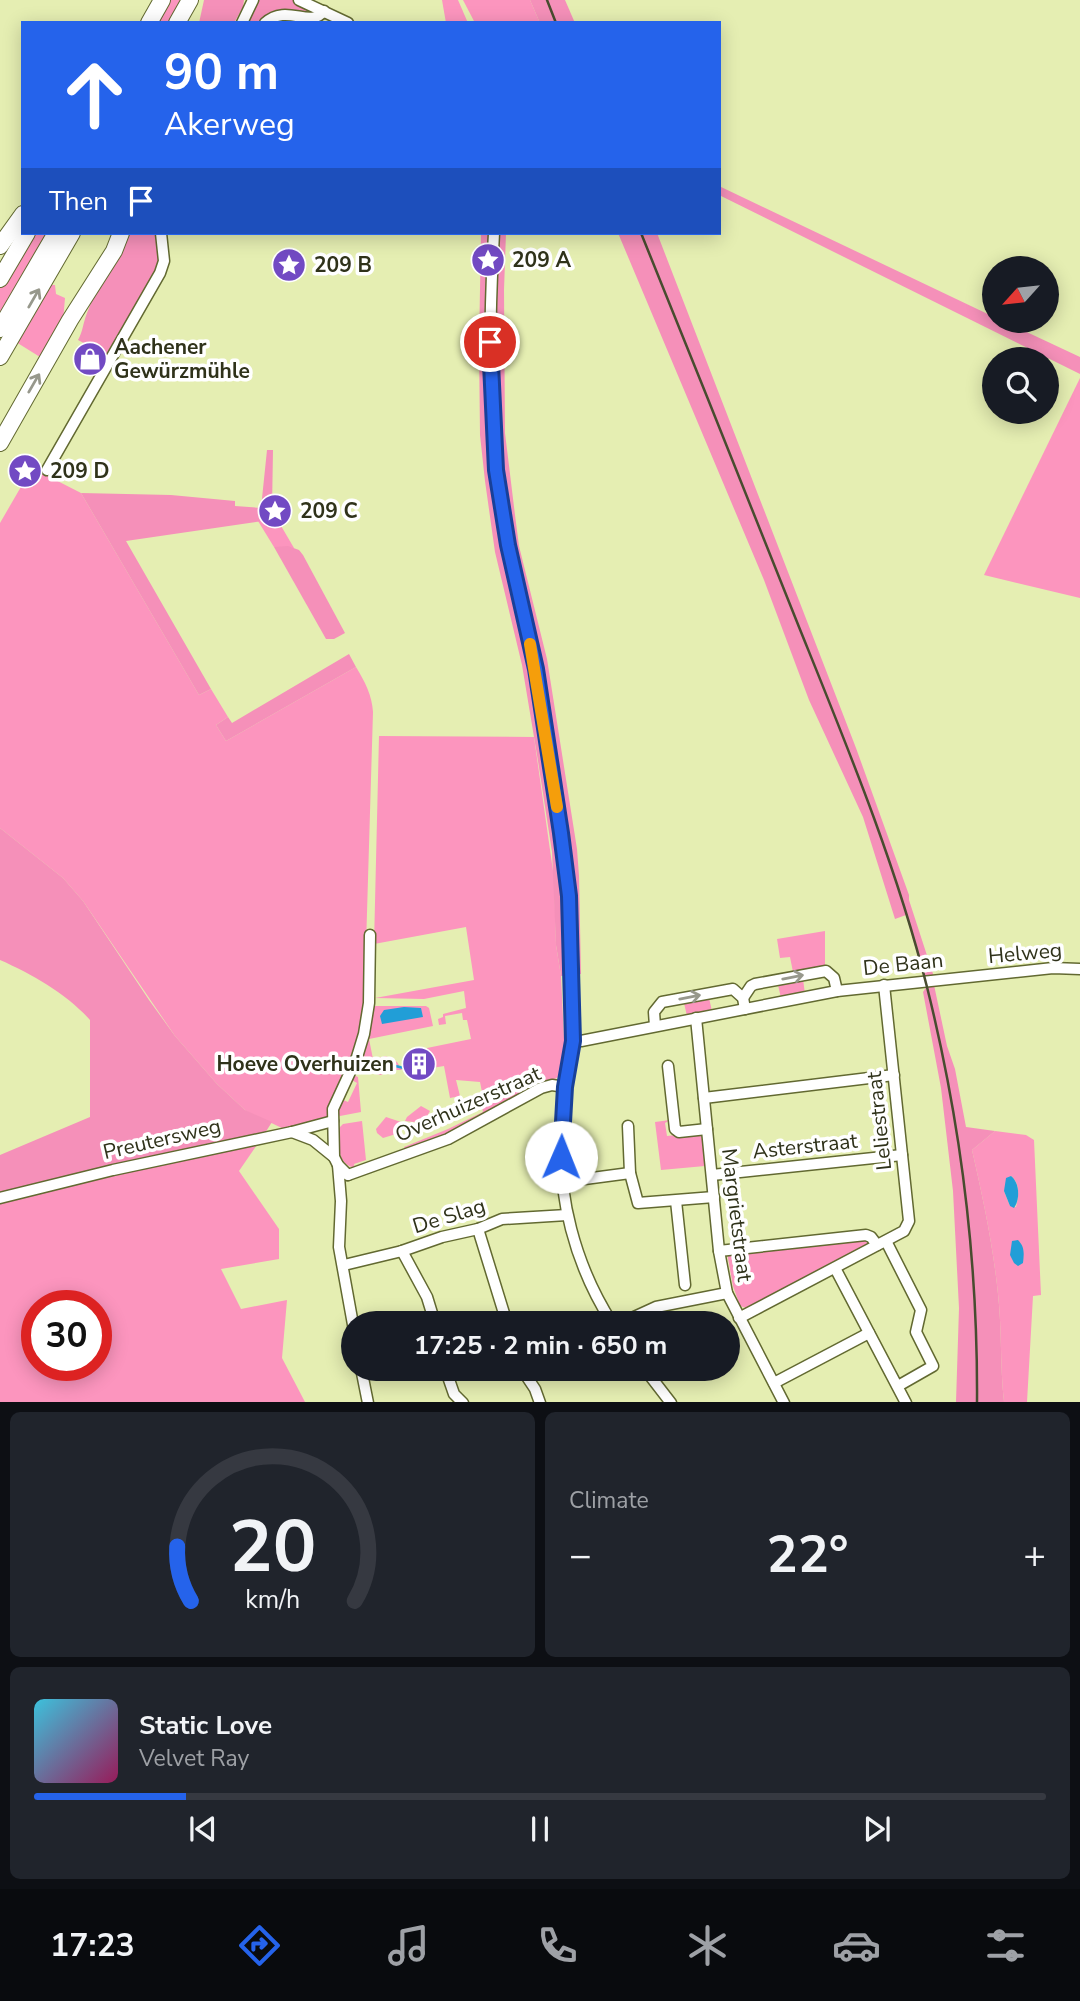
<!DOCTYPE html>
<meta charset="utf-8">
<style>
:root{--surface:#171b24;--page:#20242c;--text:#f1f3f6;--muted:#9ea1a6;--line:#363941;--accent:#2563eb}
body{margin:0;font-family:"Nunito Sans",sans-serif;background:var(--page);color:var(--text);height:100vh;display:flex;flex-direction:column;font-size:26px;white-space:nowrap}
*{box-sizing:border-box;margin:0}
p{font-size:23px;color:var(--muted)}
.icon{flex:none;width:38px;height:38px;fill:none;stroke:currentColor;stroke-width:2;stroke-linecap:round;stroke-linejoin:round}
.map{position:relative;height:1402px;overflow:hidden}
.panel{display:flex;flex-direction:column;gap:10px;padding:10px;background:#0d0f14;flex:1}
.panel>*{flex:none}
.hud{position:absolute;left:21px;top:21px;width:700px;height:214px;border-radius:0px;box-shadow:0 4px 18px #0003;background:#2563eb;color:#fff;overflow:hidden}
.needle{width:46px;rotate:243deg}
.fabs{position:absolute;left:982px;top:256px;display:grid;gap:14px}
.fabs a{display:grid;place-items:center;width:77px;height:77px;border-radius:50%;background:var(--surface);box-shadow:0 4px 18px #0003;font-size:35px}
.speed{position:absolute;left:21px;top:1290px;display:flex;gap:14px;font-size:35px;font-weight:700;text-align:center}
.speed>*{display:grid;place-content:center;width:91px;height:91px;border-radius:50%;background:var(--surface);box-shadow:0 4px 18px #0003;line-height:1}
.speed .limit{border:10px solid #d22;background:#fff;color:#111}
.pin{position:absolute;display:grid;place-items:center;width:60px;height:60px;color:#fff;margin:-30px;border:4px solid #fff;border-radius:50%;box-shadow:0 2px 7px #0007}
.me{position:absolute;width:77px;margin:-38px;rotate:1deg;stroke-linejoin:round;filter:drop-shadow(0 0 5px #0008)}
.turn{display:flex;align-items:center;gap:24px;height:147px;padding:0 28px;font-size:32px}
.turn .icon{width:91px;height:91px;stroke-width:2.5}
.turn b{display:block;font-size:49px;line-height:60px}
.then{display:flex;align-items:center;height:66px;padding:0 28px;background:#0003;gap:14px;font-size:26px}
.big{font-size:52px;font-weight:700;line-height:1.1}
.panel .widget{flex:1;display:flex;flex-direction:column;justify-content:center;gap:10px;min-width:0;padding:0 24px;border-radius:10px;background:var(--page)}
.panel .dial{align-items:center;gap:0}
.dial svg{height:182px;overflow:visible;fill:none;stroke:var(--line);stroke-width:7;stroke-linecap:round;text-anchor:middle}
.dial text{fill:var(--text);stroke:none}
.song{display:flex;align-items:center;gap:21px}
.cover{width:84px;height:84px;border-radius:10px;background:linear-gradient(135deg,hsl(190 70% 55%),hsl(330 70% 35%))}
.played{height:7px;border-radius:4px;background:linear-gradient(90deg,var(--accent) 15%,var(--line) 15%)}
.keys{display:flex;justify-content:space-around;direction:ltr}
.heat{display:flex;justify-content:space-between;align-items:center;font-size:38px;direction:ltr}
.panel .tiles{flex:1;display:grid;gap:10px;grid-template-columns:1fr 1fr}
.widget:last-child{grid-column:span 2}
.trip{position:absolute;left:341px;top:1311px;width:399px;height:70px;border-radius:35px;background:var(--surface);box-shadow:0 4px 18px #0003;font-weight:700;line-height:70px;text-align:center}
.tab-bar{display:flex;height:112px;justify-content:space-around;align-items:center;background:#090b0e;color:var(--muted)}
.tab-bar .icon{width:49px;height:49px}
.tab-bar .on{color:var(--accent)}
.tab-bar b{font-size:32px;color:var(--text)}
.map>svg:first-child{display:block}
</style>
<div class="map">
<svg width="1080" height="1403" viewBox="0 0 1080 1403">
<rect width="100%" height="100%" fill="#e5eeb2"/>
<g fill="#fc95be" fill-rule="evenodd">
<path d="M168,0H183L170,23H155Z"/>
<path d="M442,0H458L468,23H446Z"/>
<path d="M463,0H530L540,23H475Z"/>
<path d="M33,233H49L0,316V287Z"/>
<path d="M51,285H55L56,294L65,298L63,321L40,357L16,342Z"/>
<path d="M1080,378V598L984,575Z"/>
<path d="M36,470L81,493L199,695L211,689L228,717L216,725L226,741L356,667C365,682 372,695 373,712L364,1013L355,1050L330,1119L284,1129L246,1111L217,1084L175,1036L83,901L63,878L0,828V523L29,473Z"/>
<path d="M277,519L294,548L274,547L258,521Z"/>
<path d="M379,736L534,737L554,878L556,945L561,976L564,1039V1074L460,1129L405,1151L404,1147L448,1129L483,1112L479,1093L482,1092L480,1082L456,1080L460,1096L450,1098L444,1066L432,1068L427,1048L471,1039L467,1020H463L462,1013L445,1016L446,1024L439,1025L438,1019L443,1017V1014L466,1008L464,991L424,999L375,998L474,980L466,927L374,944Z"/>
<path d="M825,931V966L793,972L790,957L780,958L777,939Z"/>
<path d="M803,979L805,994L781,998L778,985Z"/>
<path d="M709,998L712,1011L687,1016L684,1003Z"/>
<path d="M375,1006H426L429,1008L433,1026L369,1039L373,1059L387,1056L373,1073H354L372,1010Z"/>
<path d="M390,1058L397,1062L402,1070H391L381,1075L376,1074Z"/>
<path d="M353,1075L358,1077L361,1112L340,1116L337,1114L341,1099L348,1102L357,1083L350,1079Z"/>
<path d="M421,1106L430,1111L423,1123L405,1121L407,1117Z"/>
<path d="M386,1117L401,1122L396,1134L383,1138L377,1133L376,1129Z"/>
<path d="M670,1120L665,1123L667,1136L701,1132L705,1166L661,1170L655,1122Z"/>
<path d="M362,1121L366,1160L354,1164L355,1168C336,1164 339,1144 338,1129L343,1124Z"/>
<path d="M995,1131L1026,1135L1034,1140L1041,1295L1033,1296L1027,1402H1004C1000,1366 1002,1330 998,1294C993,1245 983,1198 972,1150ZM1011,1176C1020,1183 1019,1196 1016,1207L1010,1206L1004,1191Z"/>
<path d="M265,1133L239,1171L279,1229V1259L221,1269L241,1309L287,1300L282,1358L305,1402L0,1403V1194ZM37,1306H96V1365H37Z"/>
<path d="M862,1238L871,1243L749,1309L740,1306L733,1286L727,1253Z"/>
</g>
<g fill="#f590b9">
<path d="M204,0H244L243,7L234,23H199Z"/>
<path d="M259,0H293L306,7L308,13C286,16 277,0 260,23H246Z"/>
<path d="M530,0H565L575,23H540Z"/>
<path d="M719,186L994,317V320H1001L1080,357V374L719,195Z"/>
<path d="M127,233H159L160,266L107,360L95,353L97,350L78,340C83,331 83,323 87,313C97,285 118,263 127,233Z"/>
<path d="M481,233H506L504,290L505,433L515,515L519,546L547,659L577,849L579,876L581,974L561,976L556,945L552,852L538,761L522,665L495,552L485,481L480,435L479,346Z"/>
<path d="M618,233H657L856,748L909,895V900L934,977L924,978L906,915L895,919L863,817L809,700L764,580Z"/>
<path d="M267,450H273L272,509L277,519L126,541L211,689L199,695L81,493L171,495L235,501V506L261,508Z"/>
<path d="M288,546L299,550L303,555L345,633L334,639H326L274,547Z"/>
<path d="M349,654L356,667L226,741L216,725L228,717L232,723Z"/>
<path d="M0,828L63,878L83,901L149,1000L175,1036L217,1084L245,1110L272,1122L265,1133L0,1194V1155L90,1117V1020C67,994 32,974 0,960Z"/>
<path d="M934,985L947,1046L955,1069L966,1127L995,1131L972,1150C983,1198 993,1245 998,1294C1002,1330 1000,1366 1004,1402H956L959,1308L953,1191L941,1088L923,992L927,986Z"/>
</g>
<g fill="#219ed7">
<path d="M404,1007L421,1008L423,1017L382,1024L380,1016L384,1010Z"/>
<path d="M1011,1176C1020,1183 1020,1200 1014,1208L1010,1206L1004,1191L1006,1178Z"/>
<path d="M1018,1240C1025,1247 1024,1254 1023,1263L1018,1266L1014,1263L1010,1255L1012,1241Z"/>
</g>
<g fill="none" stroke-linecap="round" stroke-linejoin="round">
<path stroke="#219ed7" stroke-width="2.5" d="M368,1067L391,1065L404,1068"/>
<g stroke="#626931" stroke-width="13">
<g id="minor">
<path d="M299,0L348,23"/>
<path d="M242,23L253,0"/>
<path d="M265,23C287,3 310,29 324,11"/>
<path d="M494,233C490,307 488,381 495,455C501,528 522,597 535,668C548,736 559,804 566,872C570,905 568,939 571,972C573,994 574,1017 573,1039C571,1068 563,1097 561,1127C557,1196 575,1265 612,1323"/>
<path d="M47,470L160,273L164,261L161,233"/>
<path d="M743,998L751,986L755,984L826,971L834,978L837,991"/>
<path d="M696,1018L719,1251L727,1293L784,1403"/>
<path d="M655,1026L654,1012L662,1002L733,989L743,998L745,1009"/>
<path d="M573,1041H581L837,991L1053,968L1080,969"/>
<path d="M668,1066L675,1129L679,1132L707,1129"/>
<path d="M704,1098L894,1075"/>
<path d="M628,1126L630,1173L638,1203L714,1197"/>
<path d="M292,1132L313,1140L334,1157"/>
<path d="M338,1165L341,1201L339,1247L354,1330"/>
<path d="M348,1175L338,1165L334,1157L333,1109L357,1057L364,1034L369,1003L370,935"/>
<path d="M348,1175L448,1139L541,1088L552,1085L565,1087"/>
<path d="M712,1175L902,1155"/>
<path d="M562,1182L630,1173"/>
<path d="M0,1198L113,1170L292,1132L333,1121"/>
<path d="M676,1201L685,1285"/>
<path d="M478,1229L507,1323"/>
<path d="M886,1241L921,1310L916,1332L933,1366L898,1386"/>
<path d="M402,1251L427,1297L435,1323"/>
<path d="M719,1251L866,1235L871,1237L877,1245"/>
<path d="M344,1265L402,1251L442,1237L478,1229L502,1219L567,1215"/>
<path d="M835,1268L906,1403"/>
<path d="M739,1318L904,1231L909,1221L884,985"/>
<path d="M621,1323L656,1307L727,1293"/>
<path d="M361,1368L368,1403"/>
<path d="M445,1368L454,1394L463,1403"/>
<path d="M521,1368L535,1389L540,1403"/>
<path d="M644,1368L671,1403"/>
<path d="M774,1383L869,1333"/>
</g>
</g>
<g stroke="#626931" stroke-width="18">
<g id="highway">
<path d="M149,23L162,0"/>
<path d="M177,23L190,0"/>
<path d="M0,246L23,214"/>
<path d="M0,279L27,233"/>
<path d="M0,329L56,233"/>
<path d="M0,357L72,233"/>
<path d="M0,443L70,320L114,251L121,233"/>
</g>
</g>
<use href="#minor" stroke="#fff" stroke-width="10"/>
<use href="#highway" stroke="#fff" stroke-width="16"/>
<g stroke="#484c2f" stroke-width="2.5">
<path d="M547,0L556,23"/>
<path d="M641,233C694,364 747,496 799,627C847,746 896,864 927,987C961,1123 978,1263 977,1403"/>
</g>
</g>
<defs><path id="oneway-shaft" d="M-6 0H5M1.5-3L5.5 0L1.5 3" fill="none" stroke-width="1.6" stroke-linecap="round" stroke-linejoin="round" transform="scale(1.75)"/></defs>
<g stroke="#97988c">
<use href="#oneway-shaft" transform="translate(34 298) rotate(-60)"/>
<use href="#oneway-shaft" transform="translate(34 383) rotate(-60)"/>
<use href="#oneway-shaft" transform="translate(793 977) rotate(-11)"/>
<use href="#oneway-shaft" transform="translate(690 997) rotate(-11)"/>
</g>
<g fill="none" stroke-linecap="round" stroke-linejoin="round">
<g stroke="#184099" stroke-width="18">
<path id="route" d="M490,342L496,470L508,545L536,669L561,833L569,896L573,1041L565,1087L561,1157"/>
</g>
<use href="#route" stroke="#2563eb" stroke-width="12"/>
<path stroke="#f59e0b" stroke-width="12" d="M530,644L557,807"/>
</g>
<defs>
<g id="sight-disc" transform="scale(1.75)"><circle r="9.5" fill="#724ac3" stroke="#fff"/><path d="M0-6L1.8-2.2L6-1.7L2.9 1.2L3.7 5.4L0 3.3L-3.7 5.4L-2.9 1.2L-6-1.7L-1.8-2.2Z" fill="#fff"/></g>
<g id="shop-disc" transform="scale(1.75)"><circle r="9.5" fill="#724ac3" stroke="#fff"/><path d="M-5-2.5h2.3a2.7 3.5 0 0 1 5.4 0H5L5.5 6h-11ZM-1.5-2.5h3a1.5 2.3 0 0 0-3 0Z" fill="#fff"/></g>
<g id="building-disc" transform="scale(1.75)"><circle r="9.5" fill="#724ac3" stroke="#fff"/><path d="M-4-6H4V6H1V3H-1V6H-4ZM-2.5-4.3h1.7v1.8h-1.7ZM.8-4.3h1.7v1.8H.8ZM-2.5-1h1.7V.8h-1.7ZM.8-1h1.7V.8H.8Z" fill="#fff"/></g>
</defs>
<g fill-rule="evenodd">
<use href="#sight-disc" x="488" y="260"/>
<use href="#sight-disc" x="289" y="265"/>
<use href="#shop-disc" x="90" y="359"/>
<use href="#sight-disc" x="25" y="471"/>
<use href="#sight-disc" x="275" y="511"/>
<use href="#building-disc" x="419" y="1064"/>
</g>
<g text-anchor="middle" stroke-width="7" stroke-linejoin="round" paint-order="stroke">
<g font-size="21" font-weight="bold" fill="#2f321a" stroke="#fff" text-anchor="start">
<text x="512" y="267">209 A</text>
<text x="314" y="272">209 B</text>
<text x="114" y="354">Aachener<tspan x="114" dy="24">Gewürzmühle</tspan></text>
<text x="50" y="478">209 D</text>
<text x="300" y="518">209 C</text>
<text x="394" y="1071" text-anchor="end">Hoeve Overhuizen</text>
</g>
<g font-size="21" fill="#2f321a" stroke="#fff">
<text transform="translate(1025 953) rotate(-5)" y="7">Helweg</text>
<text transform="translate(903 964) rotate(-6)" y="7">De Baan</text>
<text transform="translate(468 1104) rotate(-24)" y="7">Overhuizerstraat</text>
<text transform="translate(879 1121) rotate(-96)" y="7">Leliestraat</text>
<text transform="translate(162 1139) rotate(-13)" y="7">Preutersweg</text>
<text transform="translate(805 1146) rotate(-6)" y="7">Asterstraat</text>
<text transform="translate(737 1215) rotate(83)" y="7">Margrietstraat</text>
<text transform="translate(449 1216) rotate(-17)" y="7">De Slag</text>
</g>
</g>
</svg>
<div class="fabs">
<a><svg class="needle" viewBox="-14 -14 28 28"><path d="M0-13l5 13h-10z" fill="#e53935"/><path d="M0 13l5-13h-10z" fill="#9ea1a6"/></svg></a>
<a><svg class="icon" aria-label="search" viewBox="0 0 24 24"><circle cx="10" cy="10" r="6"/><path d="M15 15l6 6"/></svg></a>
</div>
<div class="speed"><div class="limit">30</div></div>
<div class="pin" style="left:490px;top:342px;background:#d93025"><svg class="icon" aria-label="arrive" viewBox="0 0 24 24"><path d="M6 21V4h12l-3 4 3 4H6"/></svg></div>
<svg class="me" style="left:561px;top:1157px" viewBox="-20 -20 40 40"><circle r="19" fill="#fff"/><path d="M0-13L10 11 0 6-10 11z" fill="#2563eb"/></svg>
<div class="trip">17:25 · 2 min · 650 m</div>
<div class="hud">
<div class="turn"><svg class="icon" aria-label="ahead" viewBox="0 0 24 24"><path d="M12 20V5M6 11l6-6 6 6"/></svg><div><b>90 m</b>Akerweg</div></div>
<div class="then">Then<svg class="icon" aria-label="arrive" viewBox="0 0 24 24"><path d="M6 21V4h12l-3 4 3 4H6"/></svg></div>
</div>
</div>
<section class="panel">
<div class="tiles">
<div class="widget dial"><svg viewBox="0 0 100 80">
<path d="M14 69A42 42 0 1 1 86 69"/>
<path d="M14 69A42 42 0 0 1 8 45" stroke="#2563eb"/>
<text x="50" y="56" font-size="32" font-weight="700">20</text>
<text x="50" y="72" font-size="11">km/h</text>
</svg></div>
<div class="widget"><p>Climate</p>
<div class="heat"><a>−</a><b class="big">22°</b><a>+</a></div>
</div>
<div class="widget">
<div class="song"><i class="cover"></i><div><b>Static Love</b><p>Velvet Ray</p></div></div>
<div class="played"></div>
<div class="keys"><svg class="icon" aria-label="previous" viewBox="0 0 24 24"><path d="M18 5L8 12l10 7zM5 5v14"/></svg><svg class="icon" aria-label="pause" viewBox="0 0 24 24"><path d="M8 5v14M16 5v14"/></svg><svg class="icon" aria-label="next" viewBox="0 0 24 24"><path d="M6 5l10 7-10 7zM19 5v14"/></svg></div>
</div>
</div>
</section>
<nav class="tab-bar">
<b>17:23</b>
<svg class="icon on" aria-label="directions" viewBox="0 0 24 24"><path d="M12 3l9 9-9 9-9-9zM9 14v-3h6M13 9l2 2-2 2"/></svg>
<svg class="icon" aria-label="music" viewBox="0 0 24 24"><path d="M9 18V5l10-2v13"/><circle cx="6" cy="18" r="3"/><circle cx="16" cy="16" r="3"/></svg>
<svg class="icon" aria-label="phone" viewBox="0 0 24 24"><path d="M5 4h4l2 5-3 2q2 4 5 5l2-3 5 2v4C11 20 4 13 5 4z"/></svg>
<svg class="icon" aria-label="climate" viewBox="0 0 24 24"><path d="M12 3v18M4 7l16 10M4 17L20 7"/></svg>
<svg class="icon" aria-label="car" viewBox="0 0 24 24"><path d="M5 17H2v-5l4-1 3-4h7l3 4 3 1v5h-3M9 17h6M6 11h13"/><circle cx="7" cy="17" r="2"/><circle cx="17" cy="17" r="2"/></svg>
<svg class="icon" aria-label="filters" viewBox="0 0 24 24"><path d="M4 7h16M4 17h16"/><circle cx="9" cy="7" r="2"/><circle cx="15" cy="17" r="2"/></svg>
</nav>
